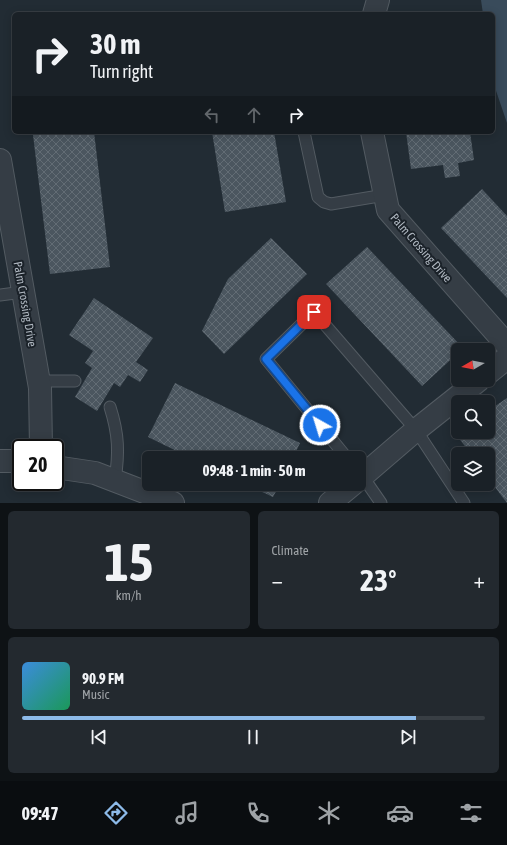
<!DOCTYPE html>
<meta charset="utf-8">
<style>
:root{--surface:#1a2127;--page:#23292f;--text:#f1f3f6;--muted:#9fa3a7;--line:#383e44;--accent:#8dbae9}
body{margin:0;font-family:"Asap Condensed",sans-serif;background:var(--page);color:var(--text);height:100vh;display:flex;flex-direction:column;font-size:15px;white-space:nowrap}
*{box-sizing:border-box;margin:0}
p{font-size:13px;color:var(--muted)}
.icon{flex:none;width:22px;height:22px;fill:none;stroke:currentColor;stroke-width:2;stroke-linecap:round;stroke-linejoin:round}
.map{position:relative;height:503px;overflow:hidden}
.panel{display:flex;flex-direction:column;gap:8px;padding:8px;background:#0e1215;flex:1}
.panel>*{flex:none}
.top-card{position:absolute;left:12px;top:12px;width:483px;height:122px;border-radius:6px;box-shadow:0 2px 10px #0003,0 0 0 1px var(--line);background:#1a2127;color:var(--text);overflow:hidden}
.needle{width:26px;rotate:261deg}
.fabs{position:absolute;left:451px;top:343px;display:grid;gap:8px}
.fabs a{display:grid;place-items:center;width:44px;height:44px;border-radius:6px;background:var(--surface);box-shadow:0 2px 10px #0003,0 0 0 1px var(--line);font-size:20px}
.speed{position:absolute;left:12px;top:439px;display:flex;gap:8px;font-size:20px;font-weight:700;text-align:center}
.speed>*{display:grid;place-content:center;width:52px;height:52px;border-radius:50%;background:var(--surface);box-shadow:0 2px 10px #0003,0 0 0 1px var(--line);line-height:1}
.speed .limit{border:2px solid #111;border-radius:6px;background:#fff;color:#111}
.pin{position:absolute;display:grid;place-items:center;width:34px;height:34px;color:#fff;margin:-17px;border-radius:8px;box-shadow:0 2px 6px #0006}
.me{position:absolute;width:44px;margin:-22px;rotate:321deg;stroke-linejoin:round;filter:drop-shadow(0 0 3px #0008)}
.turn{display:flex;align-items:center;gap:14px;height:84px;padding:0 12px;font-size:18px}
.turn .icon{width:52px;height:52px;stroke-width:2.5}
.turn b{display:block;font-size:28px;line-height:34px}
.lanes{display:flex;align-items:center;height:38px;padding:0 12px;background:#0003;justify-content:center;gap:20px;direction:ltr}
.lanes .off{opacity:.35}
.big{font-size:30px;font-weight:700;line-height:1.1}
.panel .tile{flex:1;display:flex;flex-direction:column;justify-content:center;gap:6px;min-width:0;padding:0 14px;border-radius:6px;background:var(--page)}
.panel .dial{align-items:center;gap:0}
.dial b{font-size:52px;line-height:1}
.song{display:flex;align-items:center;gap:12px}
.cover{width:48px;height:48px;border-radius:6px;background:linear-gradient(135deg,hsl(210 70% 55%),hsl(150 70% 35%))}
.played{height:4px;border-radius:2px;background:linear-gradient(90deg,var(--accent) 85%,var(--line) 85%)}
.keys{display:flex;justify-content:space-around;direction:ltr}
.heat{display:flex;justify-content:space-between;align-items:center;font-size:22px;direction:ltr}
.panel .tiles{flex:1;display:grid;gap:8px;grid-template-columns:1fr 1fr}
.tile:last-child{grid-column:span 2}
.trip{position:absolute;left:142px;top:451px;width:224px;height:40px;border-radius:6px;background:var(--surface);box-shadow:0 2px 10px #0003,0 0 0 1px var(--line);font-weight:700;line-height:40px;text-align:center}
.menu{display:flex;height:64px;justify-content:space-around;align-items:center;background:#0a0d10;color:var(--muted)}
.menu .icon{width:28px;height:28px}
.menu .selected{color:var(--accent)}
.menu b{font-size:18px;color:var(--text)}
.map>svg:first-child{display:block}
</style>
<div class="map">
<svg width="507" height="503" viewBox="0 0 507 503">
<defs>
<pattern id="building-cross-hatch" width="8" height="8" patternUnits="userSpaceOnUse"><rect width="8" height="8" fill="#4b565f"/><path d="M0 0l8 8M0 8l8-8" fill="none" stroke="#626c74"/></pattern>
</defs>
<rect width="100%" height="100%" fill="#222c34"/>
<path fill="#394b5b" d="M481,0H507V123L493,82V14H483Z"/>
<g fill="url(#building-cross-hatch)">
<path d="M59,132H94L110,267L50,274L33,135Z"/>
<path d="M212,132H274L286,202L225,212Z"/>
<path d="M406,132H470L474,160L458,163L460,176L445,178L443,165L411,169Z"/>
<path d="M482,189L507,216V298L441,228Z"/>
<path d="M271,238L307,274L224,354L202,331L228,279Z"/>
<path d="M367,247L463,348L458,350V353L422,386L326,284Z"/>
<path d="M94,298L153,338L136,362L148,370L140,382L128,375L120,387L114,383L97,411L75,397L92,368L85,363L93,351L69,335Z"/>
<path d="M175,383L300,443L293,458H191L148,437Z"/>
<path d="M507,398V503L488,478V454H471L454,432H488V411Z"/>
<path d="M245,484H280L273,497Z"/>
</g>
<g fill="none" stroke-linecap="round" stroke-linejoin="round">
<g stroke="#535b62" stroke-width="13">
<g id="lane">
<path d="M304,132L318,197L324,202L331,204L385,195"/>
<path d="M0,295L23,292"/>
<path d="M39,381H75"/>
<path d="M110,407C119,435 119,453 115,481"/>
<path d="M347,458L266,359L314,312L416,430L464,503"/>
<path d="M361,474L381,503"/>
</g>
</g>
<g stroke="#535b62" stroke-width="24">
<g id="street">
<path d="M374,14L378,0"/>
<path d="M372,132L388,210L507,345"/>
<path d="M0,160L40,388L41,448"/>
<path d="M488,373L507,358"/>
<path d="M0,461H21"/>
<path d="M55,467L95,473L173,503"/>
<path d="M359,479L416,430L479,380"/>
<path d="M330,503L353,484"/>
</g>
</g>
<use href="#lane" stroke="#353d45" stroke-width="11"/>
<use href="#street" stroke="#353d45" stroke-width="22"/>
</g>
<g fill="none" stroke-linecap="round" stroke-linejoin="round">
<g stroke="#114b97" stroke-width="10">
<path id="route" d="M314,312L266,359L320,425"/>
</g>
<use href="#route" stroke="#1a73e8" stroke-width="7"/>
</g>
<g text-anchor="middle" stroke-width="4" stroke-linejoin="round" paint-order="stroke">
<g font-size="12" fill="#b0b8c1" stroke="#1b2229">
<text transform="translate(421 248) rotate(49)" y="4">Palm Crossing Drive</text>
<text transform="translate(25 304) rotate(80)" y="4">Palm Crossing Drive</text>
</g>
</g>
</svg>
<div class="fabs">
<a><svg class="needle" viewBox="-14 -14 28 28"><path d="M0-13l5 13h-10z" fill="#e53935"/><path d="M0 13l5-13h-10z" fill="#9fa3a7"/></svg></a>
<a><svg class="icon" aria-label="search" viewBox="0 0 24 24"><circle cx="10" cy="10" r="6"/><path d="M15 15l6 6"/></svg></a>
<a><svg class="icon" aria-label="layers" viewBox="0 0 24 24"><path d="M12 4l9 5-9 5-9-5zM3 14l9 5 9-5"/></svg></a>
</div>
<div class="speed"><div class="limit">20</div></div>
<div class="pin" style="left:314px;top:312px;background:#d93025"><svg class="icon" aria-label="arrive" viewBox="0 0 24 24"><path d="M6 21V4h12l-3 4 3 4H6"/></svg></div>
<svg class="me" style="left:320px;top:425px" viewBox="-20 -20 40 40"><circle r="17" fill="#1a73e8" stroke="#fff" stroke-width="3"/><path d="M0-11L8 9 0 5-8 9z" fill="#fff"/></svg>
<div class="trip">09:48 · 1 min · 50 m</div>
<div class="top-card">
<div class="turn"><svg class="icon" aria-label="right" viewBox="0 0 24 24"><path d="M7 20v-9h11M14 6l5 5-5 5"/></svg><div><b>30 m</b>Turn right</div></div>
<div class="lanes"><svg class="icon off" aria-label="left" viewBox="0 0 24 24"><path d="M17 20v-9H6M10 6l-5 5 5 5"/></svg><svg class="icon off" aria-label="ahead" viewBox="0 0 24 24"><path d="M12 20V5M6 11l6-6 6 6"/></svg><svg class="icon" aria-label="right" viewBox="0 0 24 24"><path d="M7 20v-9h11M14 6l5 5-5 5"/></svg></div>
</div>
</div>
<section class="panel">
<div class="tiles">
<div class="tile dial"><b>15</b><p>km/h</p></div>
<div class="tile"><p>Climate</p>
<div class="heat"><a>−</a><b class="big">23°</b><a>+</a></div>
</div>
<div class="tile">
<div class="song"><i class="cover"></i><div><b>90.9 FM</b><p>Music</p></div></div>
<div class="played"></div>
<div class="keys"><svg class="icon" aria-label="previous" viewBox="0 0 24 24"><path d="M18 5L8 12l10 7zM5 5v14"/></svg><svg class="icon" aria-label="pause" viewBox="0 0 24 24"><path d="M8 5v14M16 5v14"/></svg><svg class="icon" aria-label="next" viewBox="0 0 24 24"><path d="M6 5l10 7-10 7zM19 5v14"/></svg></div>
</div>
</div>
</section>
<nav class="menu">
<b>09:47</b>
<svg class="icon selected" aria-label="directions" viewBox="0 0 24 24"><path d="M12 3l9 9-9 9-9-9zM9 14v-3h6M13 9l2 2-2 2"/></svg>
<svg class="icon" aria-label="music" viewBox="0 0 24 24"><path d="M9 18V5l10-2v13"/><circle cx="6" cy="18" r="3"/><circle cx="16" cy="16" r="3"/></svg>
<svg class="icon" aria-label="phone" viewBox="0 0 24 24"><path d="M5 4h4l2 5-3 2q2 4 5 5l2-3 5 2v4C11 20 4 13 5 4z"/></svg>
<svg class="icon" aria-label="climate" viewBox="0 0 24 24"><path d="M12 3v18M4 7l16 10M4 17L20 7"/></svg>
<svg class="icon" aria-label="car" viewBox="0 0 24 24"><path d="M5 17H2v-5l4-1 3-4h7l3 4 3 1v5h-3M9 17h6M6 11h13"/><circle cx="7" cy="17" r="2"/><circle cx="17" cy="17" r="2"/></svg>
<svg class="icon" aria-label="filters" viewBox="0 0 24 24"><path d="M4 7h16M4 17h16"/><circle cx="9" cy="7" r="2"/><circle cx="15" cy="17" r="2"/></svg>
</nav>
